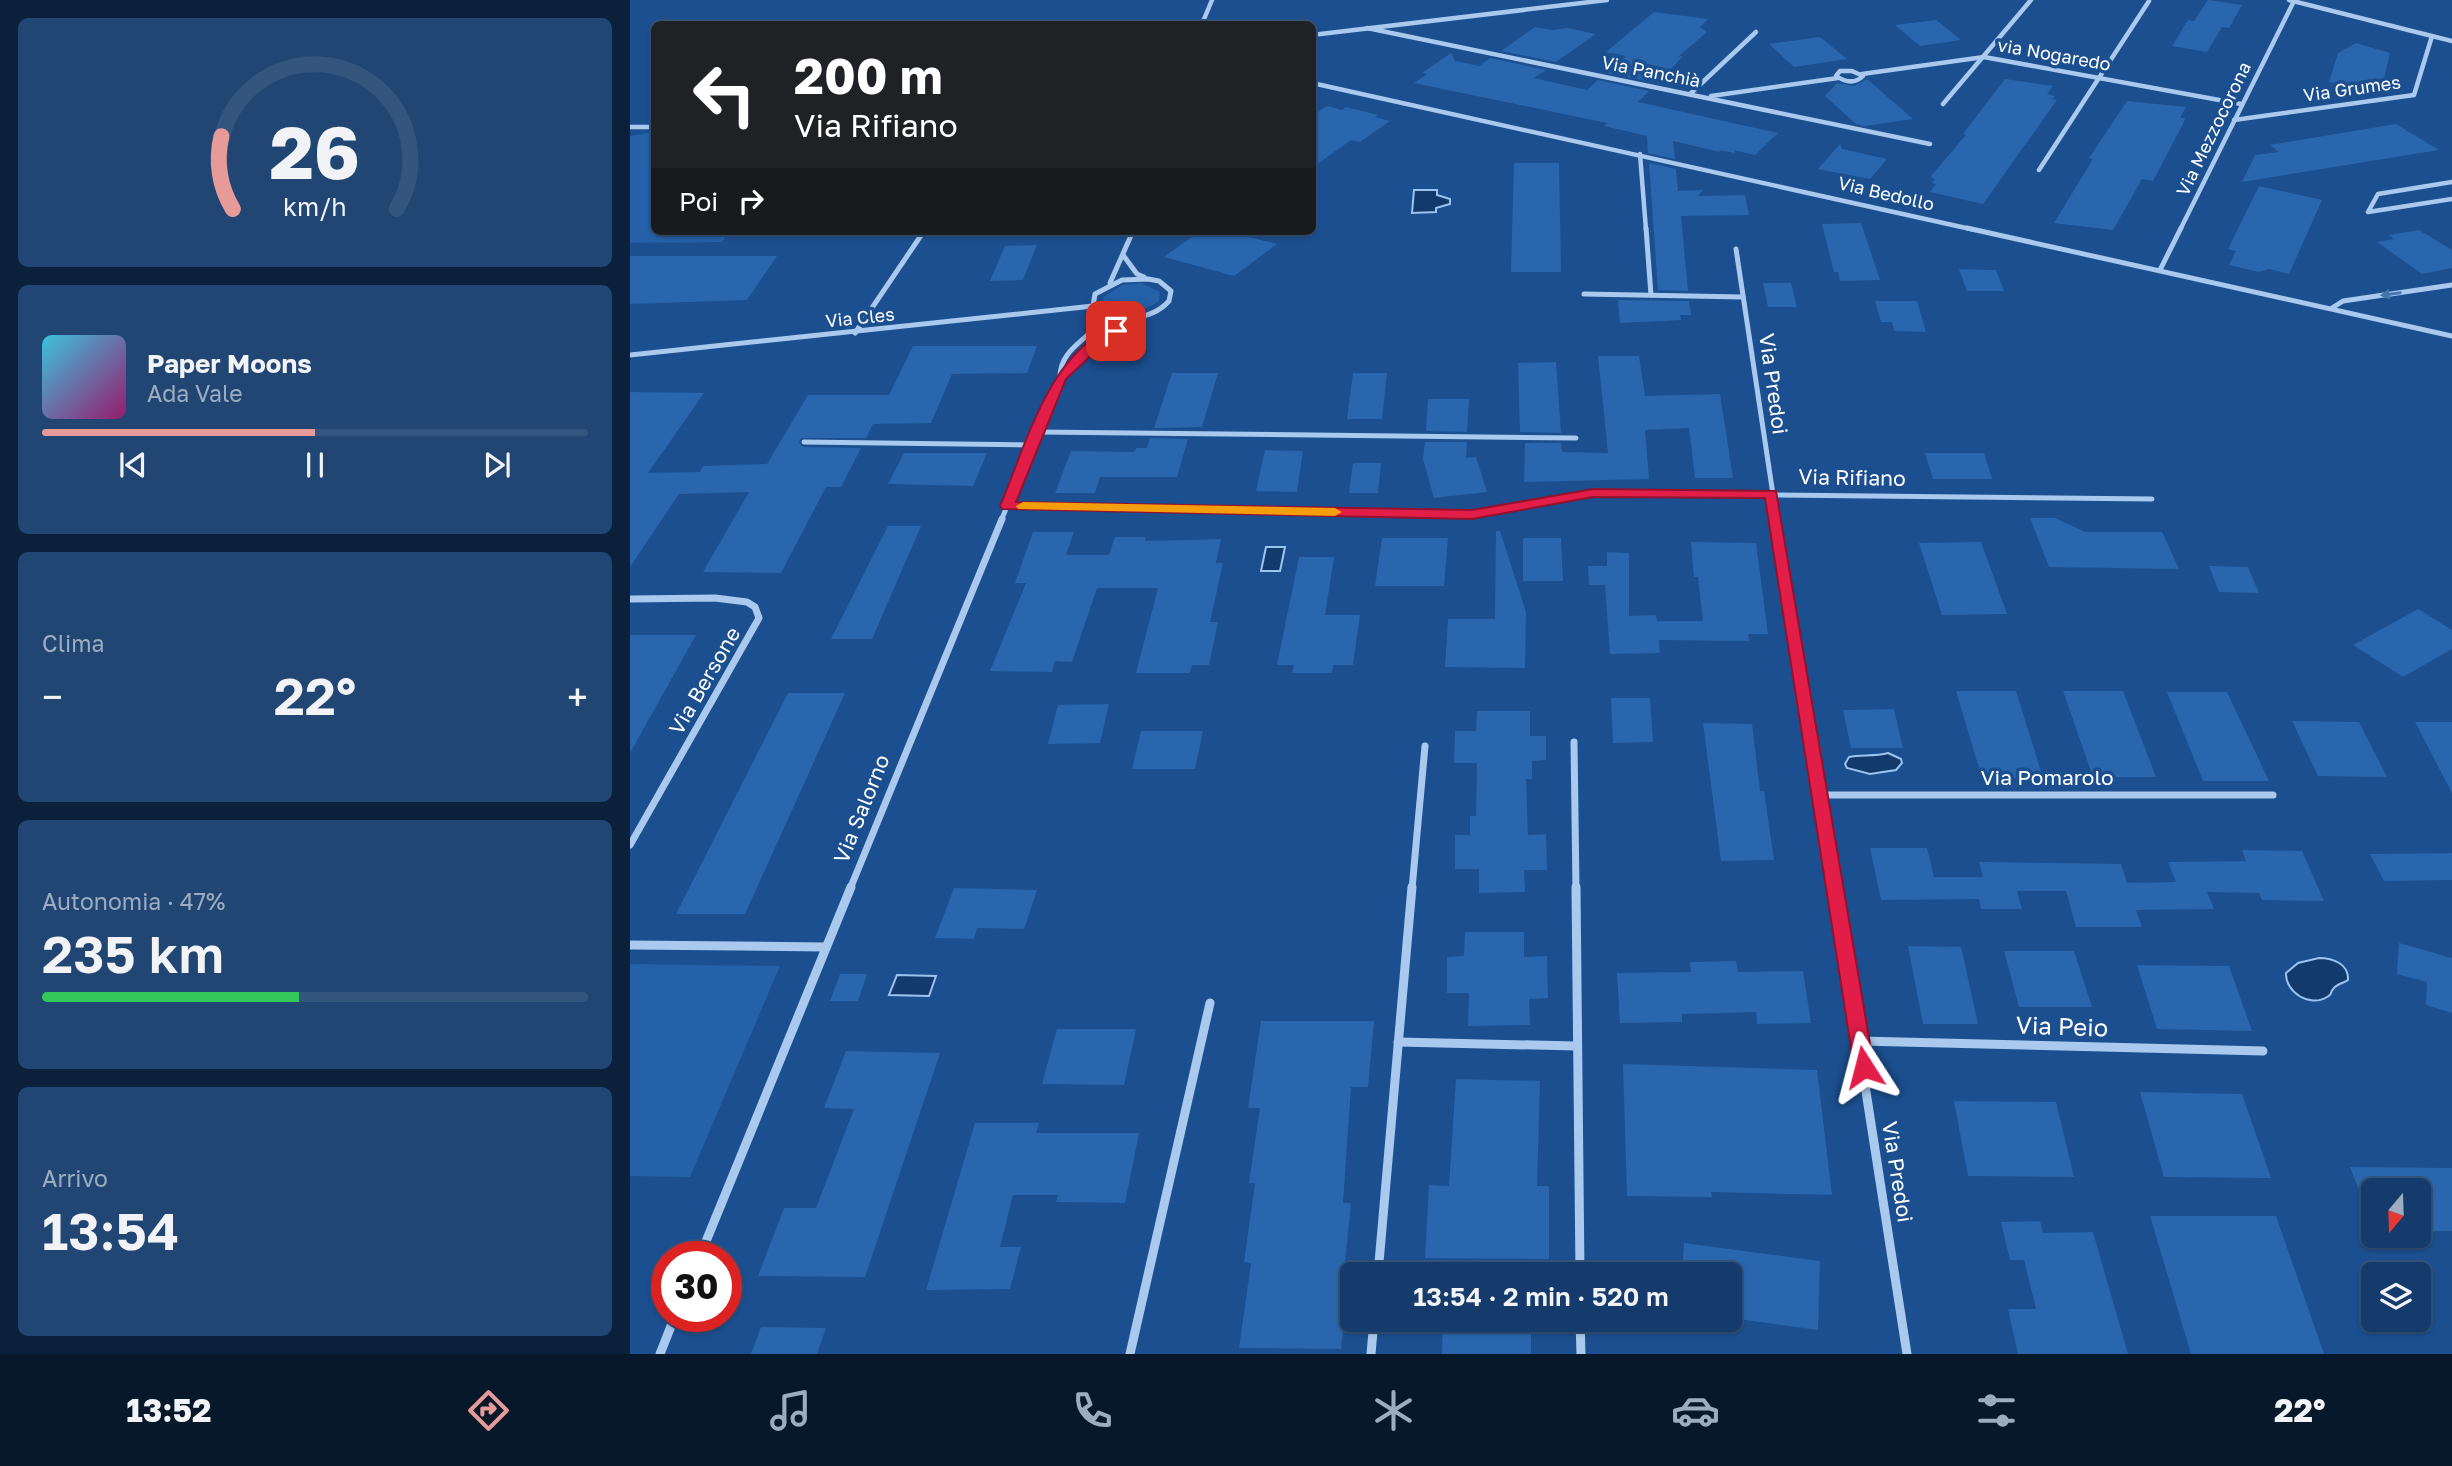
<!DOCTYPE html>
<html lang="it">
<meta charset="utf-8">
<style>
:root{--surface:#143b6b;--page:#214673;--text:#f1f3f6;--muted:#9dadc1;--line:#33557e;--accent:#e69b98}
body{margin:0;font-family:"Golos Text",sans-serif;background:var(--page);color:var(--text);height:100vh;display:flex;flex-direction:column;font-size:26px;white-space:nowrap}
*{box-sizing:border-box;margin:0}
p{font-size:23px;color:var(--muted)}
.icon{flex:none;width:38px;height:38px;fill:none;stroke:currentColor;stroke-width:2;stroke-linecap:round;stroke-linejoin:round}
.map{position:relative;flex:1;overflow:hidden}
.panel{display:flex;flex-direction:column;gap:18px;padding:18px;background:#0b203b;width:630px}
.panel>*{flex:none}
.top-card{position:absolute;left:21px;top:21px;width:665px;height:214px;border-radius:10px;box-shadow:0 2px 5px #0004,0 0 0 2px var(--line);background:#202124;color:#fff;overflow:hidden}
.needle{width:46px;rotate:199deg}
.tools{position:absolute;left:1731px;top:1178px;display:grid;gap:14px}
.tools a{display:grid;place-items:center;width:70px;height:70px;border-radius:10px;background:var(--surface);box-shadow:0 2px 5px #0004,0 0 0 2px var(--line);font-size:35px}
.speed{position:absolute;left:21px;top:1241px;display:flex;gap:14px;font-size:35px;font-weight:700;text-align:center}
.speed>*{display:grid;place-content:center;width:91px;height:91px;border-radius:50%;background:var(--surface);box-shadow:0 2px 5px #0004,0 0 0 2px var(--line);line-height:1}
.speed .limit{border:10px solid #d22;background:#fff;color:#111}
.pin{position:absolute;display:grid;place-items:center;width:60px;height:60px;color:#fff;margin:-30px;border-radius:14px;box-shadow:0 4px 10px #0006}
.me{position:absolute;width:77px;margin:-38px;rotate:351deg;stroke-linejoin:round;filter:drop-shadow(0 0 5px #0008)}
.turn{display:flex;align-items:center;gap:24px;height:147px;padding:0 28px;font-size:32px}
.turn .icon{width:91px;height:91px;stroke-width:2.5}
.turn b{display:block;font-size:49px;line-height:60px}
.then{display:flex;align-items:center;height:66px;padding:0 28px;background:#0003;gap:14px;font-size:26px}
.big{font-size:52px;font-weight:600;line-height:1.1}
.panel .tile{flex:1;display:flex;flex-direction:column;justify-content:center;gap:10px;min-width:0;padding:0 24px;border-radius:10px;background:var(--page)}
.panel .dial{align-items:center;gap:0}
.dial svg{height:182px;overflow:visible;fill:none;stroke:var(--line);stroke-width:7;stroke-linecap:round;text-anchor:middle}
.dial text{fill:var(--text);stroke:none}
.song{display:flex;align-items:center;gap:21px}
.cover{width:84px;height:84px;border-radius:10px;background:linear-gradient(135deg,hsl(190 70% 55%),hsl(320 70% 35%))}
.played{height:7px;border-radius:4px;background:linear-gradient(90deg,var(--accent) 50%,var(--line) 50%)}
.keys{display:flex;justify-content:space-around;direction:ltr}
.heat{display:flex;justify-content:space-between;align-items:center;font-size:38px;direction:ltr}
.charge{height:10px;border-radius:5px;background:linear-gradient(90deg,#34c759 47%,var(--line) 0)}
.trip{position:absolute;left:710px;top:1262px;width:402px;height:70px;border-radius:10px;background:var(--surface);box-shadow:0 2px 5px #0004,0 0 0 2px var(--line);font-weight:600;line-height:70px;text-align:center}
.tabs{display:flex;height:112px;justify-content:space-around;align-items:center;background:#08182b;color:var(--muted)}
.tabs .icon{width:49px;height:49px}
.tabs .current{color:var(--accent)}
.tabs b{font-size:32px;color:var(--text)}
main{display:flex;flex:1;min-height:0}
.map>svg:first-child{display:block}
</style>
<main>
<section class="panel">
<div class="tile dial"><svg viewBox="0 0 100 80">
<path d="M14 69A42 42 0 1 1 86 69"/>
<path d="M14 69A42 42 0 0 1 9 37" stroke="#e69b98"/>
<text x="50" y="56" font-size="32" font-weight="700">26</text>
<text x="50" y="72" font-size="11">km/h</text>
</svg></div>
<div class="tile">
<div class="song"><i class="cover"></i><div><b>Paper Moons</b><p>Ada Vale</p></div></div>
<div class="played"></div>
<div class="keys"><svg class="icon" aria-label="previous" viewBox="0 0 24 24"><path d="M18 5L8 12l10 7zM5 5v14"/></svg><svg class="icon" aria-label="pause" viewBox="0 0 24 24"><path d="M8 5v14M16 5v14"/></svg><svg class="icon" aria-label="next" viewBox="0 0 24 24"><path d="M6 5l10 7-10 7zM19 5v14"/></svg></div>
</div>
<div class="tile"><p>Clima</p>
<div class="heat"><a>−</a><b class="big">22°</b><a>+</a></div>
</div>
<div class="tile"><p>Autonomia · 47%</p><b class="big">235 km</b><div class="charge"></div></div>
<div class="tile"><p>Arrivo</p><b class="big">13:54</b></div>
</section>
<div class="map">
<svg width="1822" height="1354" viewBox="0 0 1822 1354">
<rect width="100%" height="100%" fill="#1b4f8f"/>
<g fill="#2461a8">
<path d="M24,132V231H100L92,242L0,243V136Z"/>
<path d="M511,283L530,292L529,301C514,313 486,318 473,301L474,297L492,285Z"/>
<path d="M0,964L150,966L60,1177L0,1176Z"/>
</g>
<g fill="#123a6d" stroke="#9cc4f0" stroke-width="2">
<path d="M784,190H807V195L820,199V204L806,208V212L782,213Z"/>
<path d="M636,547H655L650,571H631Z"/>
<path d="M1258,753L1271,759L1272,763L1266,770L1240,774L1217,768L1215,764L1219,757C1231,754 1244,757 1258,753Z"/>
<path d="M1689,958C1703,958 1719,964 1718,980C1714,983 1707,984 1704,988C1698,994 1704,993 1697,997C1680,1008 1655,992 1656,973L1668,963Z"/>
<path d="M267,975L306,976L299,996L259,995Z"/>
</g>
<g fill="#2a66ad">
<path d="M1578,0L1612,5L1599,28L1592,27L1577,52L1542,46L1558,20L1564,21Z"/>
<path d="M1024,12L1078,19L1070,27L1077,32L1048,57L1053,56L1028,83L977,73L996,56L976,52Z"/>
<path d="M1306,20L1331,40L1290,46L1265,25Z"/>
<path d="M905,27L922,30L937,28L966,34L926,62L871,51Z"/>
<path d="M1190,37L1217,59L1164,67L1139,44Z"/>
<path d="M1726,43L1760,53L1751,91L1699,82L1708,53Z"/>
<path d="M821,53L825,61L849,66L860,58L916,70L904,78L957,90L968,80L1019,91L1008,102L1148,133L1125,155L1104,150L1105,153L1089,150L1090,152L1043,141L1045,159L1018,153L1017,136L974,126L977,123L784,83L797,74L792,73Z"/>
<path d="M1237,79L1283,119L1235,126L1226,124L1195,96L1207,83L1224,86Z"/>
<path d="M1375,79L1423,86L1417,94L1425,96L1422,99L1427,100L1353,204L1300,192L1306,184L1302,183L1305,179L1300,177L1336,135L1333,134Z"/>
<path d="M1497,101L1556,107L1550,118H1555L1554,122L1523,181L1512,179L1483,230L1424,223L1463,159L1459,158Z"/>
<path d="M697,106L712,110L716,107L748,115L745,117L760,121L730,142L721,140L682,168V116Z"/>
<path d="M1766,124L1809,150L1612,182L1625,155L1649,152L1640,145Z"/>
<path d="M1210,144L1212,149L1257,159L1240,179L1188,169Z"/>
<path d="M884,163H929L931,272H881Z"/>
<path d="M1019,163L1046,169L1048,191L1073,190L1068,196L1115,195L1119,215L1051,216L1058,291L1028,290Z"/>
<path d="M1629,186L1692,200L1659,274L1639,269L1629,272L1599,265L1606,251L1598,249Z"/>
<path d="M1231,223L1250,280L1210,281L1208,272H1204L1192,224Z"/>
<path d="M1789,230L1822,250V268L1792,274L1747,242L1764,239L1759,235Z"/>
<path d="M570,231H593L647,244L604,276L534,257Z"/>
<path d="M407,245L393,280L360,281L375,246Z"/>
<path d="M0,256H147L117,300L0,304Z"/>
<path d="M1329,269L1366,270L1374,291H1337Z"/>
<path d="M1133,283H1161L1167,307H1138Z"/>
<path d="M988,300L1059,301L1061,315H1050L1051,320L990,323Z"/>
<path d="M1245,301H1287L1296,332L1264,331L1262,322H1251Z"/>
<path d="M283,346H407L397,373L322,374L301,423L243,424L236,438H171L169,443L173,447L231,448L211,487H196L151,573L73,572L119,492L49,494L0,567V392L74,393L18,473L70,472L73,466L137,464L178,395H259Z"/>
<path d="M968,356H1009L1015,396L1090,394L1103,478H1065L1059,428L1015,430L1019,479L894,482L895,443H931L932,452L978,453Z"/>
<path d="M926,362L931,433L890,432L888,363Z"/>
<path d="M542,373H588L572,427L524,428Z"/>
<path d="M723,373H757L752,419H717Z"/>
<path d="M798,399H839L837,432L796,431Z"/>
<path d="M520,438L558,439L547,477H470L465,493H425L441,451L505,452L506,448H517Z"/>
<path d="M795,442H837L836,458L846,457L857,492L804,498L793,459Z"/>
<path d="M635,450L673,451L667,492L626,491Z"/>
<path d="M274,453H357L343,486L258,484Z"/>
<path d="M1295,453H1354L1362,479H1303Z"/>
<path d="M723,463H751L748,493H719Z"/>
<path d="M1400,518H1425L1455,532H1532L1549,569L1419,567Z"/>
<path d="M258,526H291L242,639H201Z"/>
<path d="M866,531H870L896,612L895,668L815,667L818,619H865Z"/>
<path d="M403,532H444L436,555H479L485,537H516L515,541L591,539L586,563H593L580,622H588L579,665H562L560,673H506L528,588H467L442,662L425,661L422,672L360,671L396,583H385Z"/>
<path d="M752,538H818L814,586H745Z"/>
<path d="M893,538H931L933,581H893Z"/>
<path d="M1061,542L1126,543L1138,634H1118L1119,641L1029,640L1030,653L980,654L975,585H959L958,566H977V552L999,553V616L1026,615L1027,621H1073L1068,577H1064Z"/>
<path d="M1351,542L1377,614L1312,615L1289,543Z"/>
<path d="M669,557H704L695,615H730L723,665H703L702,673H662L664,665H647Z"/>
<path d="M1579,566L1618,567L1629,593L1589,592Z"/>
<path d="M1788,609L1822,630V649L1773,677L1723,645Z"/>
<path d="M0,635H66L0,753Z"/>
<path d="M1326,691H1386L1413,778H1352Z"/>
<path d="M1433,691H1493L1526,777H1463Z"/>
<path d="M1537,692H1597L1639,781H1573Z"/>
<path d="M158,693H215L115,914H46Z"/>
<path d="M981,698H1020L1023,742L983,743Z"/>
<path d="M479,704L470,743L418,744L428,705Z"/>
<path d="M1264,709L1273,748H1221L1213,710Z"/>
<path d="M847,711H900V736H916V760L902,761V779H896L898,835L916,834L917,870H894L895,892L849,893V869H825V835H840V816H846L847,763H824L825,731H846Z"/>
<path d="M1662,721L1729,722L1757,777L1688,776Z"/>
<path d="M1785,722H1822V793Z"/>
<path d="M1073,723L1122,724L1130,791H1134L1144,860L1091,861Z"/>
<path d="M511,731H573L565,769H502Z"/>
<path d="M1240,848H1297L1304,877H1353L1349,862L1491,864L1497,883L1546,882L1538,862L1616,861L1612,850L1672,851L1694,901L1632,900L1629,893L1577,892L1584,909L1506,910L1512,927H1446L1436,891H1387L1392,909H1351L1349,899L1251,900Z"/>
<path d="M1822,853V880L1754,881L1740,854Z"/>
<path d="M324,888L407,890L394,929L347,928L344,939L305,938Z"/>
<path d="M835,932H894V957L917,956L918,998L899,999L900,1025L838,1026L839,993H817V957L834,956Z"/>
<path d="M1769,943L1822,958V1013L1796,1005L1797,982L1767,974Z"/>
<path d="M1278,946L1331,947L1348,1024H1293Z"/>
<path d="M1374,951H1444L1462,1007H1389Z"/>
<path d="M1106,961L1108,972L1173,971L1181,1023L1127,1024L1126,1012L1052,1014V1022L990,1023L987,973L1061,972L1060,962Z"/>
<path d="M1507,965L1599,966L1622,1031L1527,1029Z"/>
<path d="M210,974H237L228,1001H200Z"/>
<path d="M631,1021H744L738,1087H721L713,1203H721L713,1282H718L711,1349L609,1348L621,1263L614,1262L625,1183H619L630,1108H618Z"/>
<path d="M427,1029H506L494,1085L412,1084Z"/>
<path d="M216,1051L310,1053L235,1277L128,1276L154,1208H186L224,1109L194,1108Z"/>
<path d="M993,1064L1187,1070L1202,1195L1081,1192L1082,1197L997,1196Z"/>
<path d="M826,1079L910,1081L907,1186H919V1259L795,1258L799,1185L819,1186Z"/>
<path d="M1510,1092L1612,1094L1641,1178L1534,1177Z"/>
<path d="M1324,1101L1426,1102L1444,1177L1338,1176Z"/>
<path d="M345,1123H409L406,1133H509L495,1203L426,1202L428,1195H383L370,1247H391L380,1289L296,1290Z"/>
<path d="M1720,1167L1822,1168V1231H1788V1190H1729Z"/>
<path d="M1520,1216H1646L1694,1354H1561Z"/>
<path d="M1410,1221L1413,1233L1463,1232L1498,1354H1388L1378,1309H1406L1394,1260H1380L1371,1222Z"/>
<path d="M1054,1243L1190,1261L1188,1330L1101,1318V1274H1052Z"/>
<path d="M813,1320H901V1354H812Z"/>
<path d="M131,1327L196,1328L187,1354H121Z"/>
</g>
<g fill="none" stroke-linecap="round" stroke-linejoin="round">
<g stroke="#a9c9ee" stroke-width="4.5">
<path d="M1659,0L1822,41"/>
<path d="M572,24L582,0"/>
<path d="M737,28L1300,144"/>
<path d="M682,35L977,0"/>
<path d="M1210,71H1222L1233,76C1225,84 1215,82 1206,76Z"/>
<path d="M1232,74L1354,57L1611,104"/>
<path d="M682,83L1345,230"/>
<path d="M1060,94L1126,32"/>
<path d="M1081,96L1208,78"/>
<path d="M1313,104L1401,0"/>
<path d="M1604,120L1784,95L1802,36"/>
<path d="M0,127H24"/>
<path d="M1010,154L1016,230"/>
<path d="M1409,170L1519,1"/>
<path d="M1822,182L1748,194L1738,212L1822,199"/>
<path d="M1550,230L1664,1"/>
</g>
<g stroke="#a9c9ee" stroke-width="5">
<path d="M1016,228L1021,295"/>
<path d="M1337,228L1822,336"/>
<path d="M257,231L294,232"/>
<path d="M1106,249L1147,521"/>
<path d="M493,255L507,274L514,277"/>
<path d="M1530,270L1551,228"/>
<path d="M518,279L529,281L541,291L539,301C520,322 485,322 463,306L465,294L492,280Z"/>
<path d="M480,283L503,231"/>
<path d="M954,294L1113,297"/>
<path d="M1702,308L1713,301L1822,285"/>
<path d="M225,333L294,231"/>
<path d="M0,355L463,306"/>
<path d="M430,377C430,349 457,341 472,320L469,312"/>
<path d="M408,432L946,438"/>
<path d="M174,442L403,445"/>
<path d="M377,506L842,515L963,493L1522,499"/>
<path d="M371,521L430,377L465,345L507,317"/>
</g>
<g stroke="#a9c9ee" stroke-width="7">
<path d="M1147,519L1204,889"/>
<path d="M0,599L85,598L117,602L125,607L129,618L0,845"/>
<path d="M944,742L946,889"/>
<path d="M1190,795H1643"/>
<path d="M220,889L372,519"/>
<path d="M782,889L795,746"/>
</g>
<g stroke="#a9c9ee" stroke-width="9">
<path d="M946,887L950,1274"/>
<path d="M1204,887L1277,1354"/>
<path d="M0,945L195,947"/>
<path d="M1230,1041L1633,1051"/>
<path d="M768,1042L946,1046"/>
<path d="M70,1256L221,887"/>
<path d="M748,1274L782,887"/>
<path d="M950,1320L951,1354"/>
<path d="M30,1354L45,1316"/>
<path d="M500,1354L580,1003"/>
<path d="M741,1354L744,1320"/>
</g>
</g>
<defs><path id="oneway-solid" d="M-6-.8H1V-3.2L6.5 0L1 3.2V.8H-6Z" transform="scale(1.75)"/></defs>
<use fill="#4674ac" href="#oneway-solid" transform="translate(1761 294) rotate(172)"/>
<path fill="#e11d48" stroke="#92132f" stroke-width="2" d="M486,327L493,331L491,333L470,347L436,379L386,502L842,510L963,489L1146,491L1244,1067L1241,1073L1234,1075L1227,1073L1224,1067L1135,498L963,497L842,519L372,509L370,506C395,448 420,348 486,327Z"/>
<path fill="#f59e0b" d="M393,502L705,508L712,512L705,516L388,509L386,506Z"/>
<g text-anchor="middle" stroke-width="7" stroke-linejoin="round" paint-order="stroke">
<g font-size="18" fill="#fff" stroke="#1b4f8f">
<text transform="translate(1424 55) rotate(10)" y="6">via Nogaredo</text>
<text transform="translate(1021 72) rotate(11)" y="6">Via Panchià</text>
<text transform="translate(1722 89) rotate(-8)" y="6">Via Grumes</text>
<text transform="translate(1584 129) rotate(-64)" y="6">Via Mezzocorona</text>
<text transform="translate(1256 194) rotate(13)" y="6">Via Bedollo</text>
<text transform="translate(230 318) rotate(-6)" y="6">Via Cles</text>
</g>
<g font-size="21" fill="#fff" stroke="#1b4f8f">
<text transform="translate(1143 384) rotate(82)" y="7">Via Predoi</text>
<text transform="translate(1222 478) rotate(1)" y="7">Via Rifiano</text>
<text transform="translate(75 681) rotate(-60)" y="7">Via Bersone</text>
<text x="1417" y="785">Via Pomarolo</text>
<text transform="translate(232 809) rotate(-68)" y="7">Via Salorno</text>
<text transform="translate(1267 1172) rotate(81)" y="7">Via Predoi</text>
</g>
<g font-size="24" fill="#fff" stroke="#1b4f8f">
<text transform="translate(1432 1027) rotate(2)" y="8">Via Peio</text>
</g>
</g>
</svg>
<div class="tools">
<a><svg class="needle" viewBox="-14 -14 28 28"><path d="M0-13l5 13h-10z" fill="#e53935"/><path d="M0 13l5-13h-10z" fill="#9dadc1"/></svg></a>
<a><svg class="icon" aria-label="layers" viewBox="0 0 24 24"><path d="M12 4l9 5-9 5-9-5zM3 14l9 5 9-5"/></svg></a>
</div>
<div class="speed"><div class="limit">30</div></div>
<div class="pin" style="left:486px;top:331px;background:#d93025"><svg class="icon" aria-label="arrive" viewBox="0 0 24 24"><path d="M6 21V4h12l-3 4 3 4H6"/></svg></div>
<svg class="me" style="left:1234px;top:1067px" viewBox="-20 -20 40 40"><path d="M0-17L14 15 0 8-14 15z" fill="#e11d48" stroke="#fff" stroke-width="4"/></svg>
<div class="trip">13:54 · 2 min · 520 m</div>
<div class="top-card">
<div class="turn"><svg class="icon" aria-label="left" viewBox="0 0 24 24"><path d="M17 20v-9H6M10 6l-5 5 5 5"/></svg><div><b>200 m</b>Via Rifiano</div></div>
<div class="then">Poi<svg class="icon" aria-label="right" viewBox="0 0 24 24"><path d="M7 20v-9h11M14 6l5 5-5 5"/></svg></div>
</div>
</div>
</main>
<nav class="tabs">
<b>13:52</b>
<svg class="icon current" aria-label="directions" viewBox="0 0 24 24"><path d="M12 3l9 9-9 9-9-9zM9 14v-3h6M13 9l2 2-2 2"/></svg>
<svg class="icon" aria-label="music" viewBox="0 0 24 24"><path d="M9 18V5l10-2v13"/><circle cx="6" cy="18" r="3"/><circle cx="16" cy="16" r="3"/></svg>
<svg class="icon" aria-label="phone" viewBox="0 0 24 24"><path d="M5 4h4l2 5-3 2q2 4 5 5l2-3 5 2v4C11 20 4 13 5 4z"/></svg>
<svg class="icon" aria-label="climate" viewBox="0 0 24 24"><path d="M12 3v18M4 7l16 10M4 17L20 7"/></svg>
<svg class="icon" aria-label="car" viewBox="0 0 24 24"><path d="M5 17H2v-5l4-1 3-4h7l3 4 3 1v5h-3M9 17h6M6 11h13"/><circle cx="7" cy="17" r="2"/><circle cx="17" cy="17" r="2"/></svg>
<svg class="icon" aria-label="filters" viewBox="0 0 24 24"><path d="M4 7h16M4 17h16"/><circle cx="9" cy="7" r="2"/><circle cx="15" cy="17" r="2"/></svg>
<b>22°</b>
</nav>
